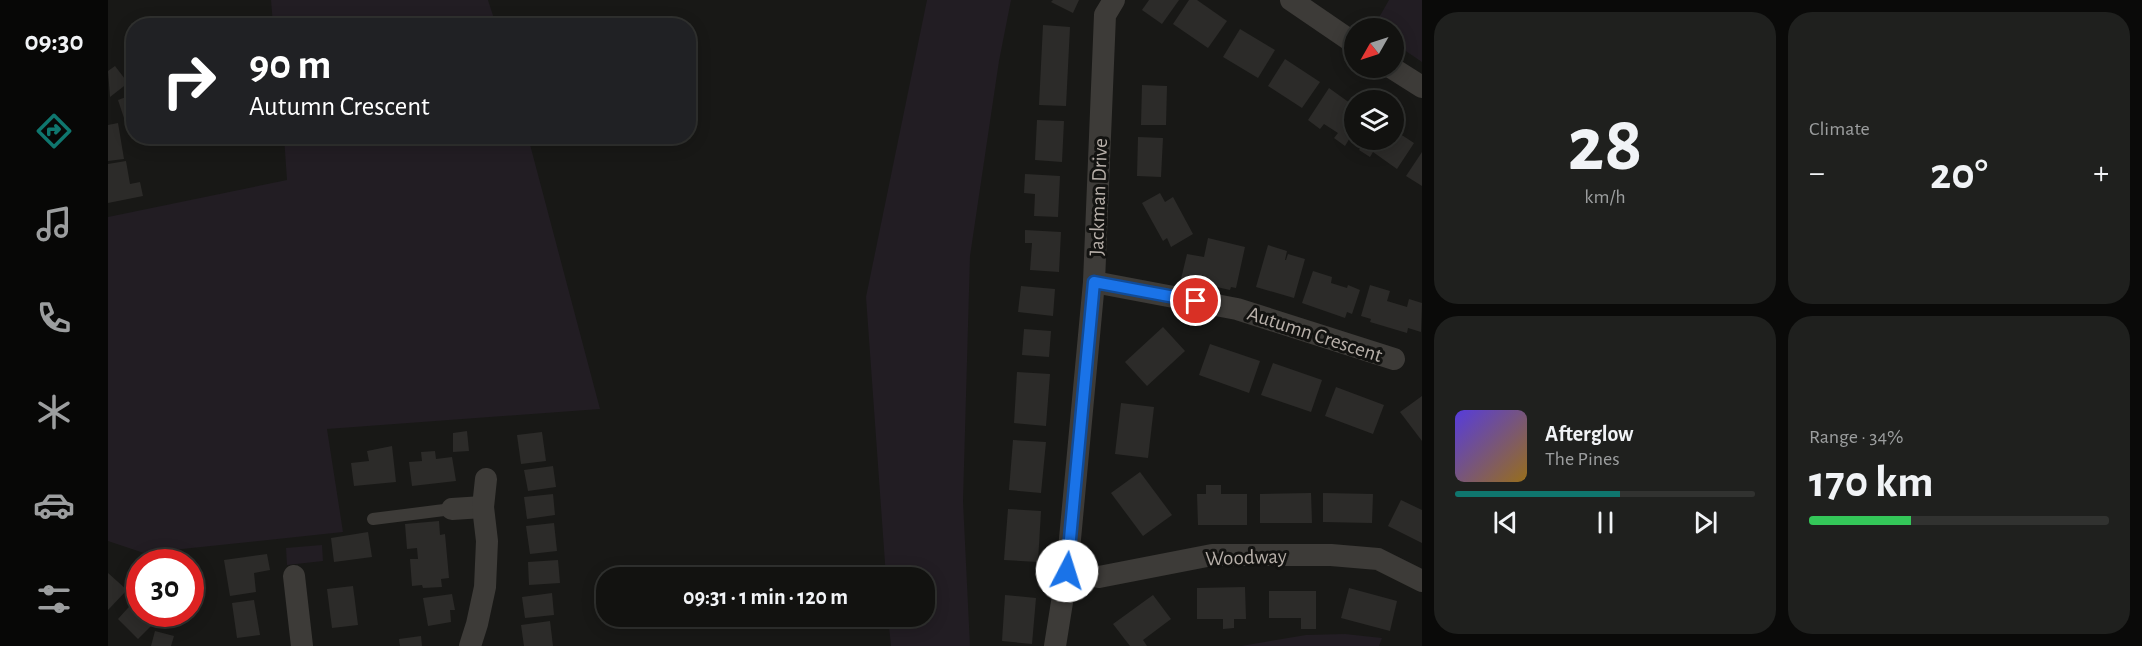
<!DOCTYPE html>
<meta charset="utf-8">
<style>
:root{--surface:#121210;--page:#1f201e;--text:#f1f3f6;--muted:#9c9e9f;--line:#313230;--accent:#0f766e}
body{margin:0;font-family:"Alegreya Sans",sans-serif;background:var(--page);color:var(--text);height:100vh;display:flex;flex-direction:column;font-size:22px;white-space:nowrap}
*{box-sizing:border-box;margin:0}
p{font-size:20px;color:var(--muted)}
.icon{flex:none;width:33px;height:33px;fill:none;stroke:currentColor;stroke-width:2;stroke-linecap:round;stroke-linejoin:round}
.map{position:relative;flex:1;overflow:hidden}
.sheet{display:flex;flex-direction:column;gap:12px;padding:12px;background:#0a0a09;width:720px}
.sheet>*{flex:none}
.top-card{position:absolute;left:18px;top:18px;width:570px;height:126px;border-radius:24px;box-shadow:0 3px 15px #0003,0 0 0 2px var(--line);background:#202124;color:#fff;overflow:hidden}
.needle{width:39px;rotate:231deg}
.fabs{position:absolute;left:1236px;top:18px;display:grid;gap:12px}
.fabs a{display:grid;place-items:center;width:60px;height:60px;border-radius:50%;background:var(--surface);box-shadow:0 3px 15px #0003,0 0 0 2px var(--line);font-size:30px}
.speed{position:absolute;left:18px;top:549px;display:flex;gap:12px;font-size:30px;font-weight:700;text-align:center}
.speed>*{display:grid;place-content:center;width:78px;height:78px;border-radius:50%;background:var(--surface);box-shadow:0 3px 15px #0003,0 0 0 2px var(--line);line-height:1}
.speed .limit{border:9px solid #d22;background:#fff;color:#111}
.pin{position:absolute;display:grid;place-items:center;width:51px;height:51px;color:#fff;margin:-26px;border:3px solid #fff;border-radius:50%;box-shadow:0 2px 6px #0007}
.me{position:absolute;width:66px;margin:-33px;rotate:5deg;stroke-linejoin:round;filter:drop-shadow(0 0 4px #0008)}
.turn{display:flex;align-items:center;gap:21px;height:126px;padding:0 24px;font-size:27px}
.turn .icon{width:78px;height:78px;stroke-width:2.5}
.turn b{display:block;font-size:42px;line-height:51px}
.big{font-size:45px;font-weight:700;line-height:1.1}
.sheet .tile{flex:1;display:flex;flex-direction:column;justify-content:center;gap:9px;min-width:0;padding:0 21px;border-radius:24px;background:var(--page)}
.sheet .dial{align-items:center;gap:0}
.dial b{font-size:78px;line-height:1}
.song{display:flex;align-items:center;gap:18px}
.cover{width:72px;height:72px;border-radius:9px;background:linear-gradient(135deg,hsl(250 70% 55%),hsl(40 70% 35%))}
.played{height:6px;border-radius:3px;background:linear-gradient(90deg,var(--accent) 55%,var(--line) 55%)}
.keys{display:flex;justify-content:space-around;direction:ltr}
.heat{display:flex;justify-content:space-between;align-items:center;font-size:33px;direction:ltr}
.charge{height:9px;border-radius:4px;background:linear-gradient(90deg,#34c759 34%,var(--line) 0)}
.sheet .tiles{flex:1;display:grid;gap:12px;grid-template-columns:repeat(2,1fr)}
.trip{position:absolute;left:488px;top:567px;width:339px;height:60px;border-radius:24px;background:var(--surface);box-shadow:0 3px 15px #0003,0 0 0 2px var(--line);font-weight:700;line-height:60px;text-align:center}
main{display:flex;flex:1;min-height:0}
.menu{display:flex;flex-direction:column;width:108px;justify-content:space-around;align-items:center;background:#070706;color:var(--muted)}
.menu .icon{width:42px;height:42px}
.menu .active{color:var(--accent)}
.menu b{font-size:27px;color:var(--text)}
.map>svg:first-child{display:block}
</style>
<main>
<nav class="menu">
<b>09:30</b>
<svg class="icon active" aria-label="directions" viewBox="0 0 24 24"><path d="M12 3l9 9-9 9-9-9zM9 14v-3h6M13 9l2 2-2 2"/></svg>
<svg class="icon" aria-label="music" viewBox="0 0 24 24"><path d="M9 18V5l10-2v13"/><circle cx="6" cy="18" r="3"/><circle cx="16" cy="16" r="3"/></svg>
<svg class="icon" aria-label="phone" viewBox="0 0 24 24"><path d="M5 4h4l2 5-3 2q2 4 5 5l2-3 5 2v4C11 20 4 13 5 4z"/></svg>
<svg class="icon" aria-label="climate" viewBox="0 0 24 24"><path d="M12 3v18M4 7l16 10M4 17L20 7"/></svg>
<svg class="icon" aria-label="car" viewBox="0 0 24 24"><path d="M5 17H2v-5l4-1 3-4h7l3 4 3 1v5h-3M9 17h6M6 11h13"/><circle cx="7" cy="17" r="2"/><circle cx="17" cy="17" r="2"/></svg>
<svg class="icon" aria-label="filters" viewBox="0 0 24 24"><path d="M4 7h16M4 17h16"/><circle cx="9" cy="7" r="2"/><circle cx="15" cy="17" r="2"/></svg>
</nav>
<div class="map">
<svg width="1314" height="646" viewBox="0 0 1314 646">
<rect width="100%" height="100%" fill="#181816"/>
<g fill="#221d23">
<path d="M163,0H380L388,25H165Z"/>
<path d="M819,0H903L891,61L862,256L855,501L862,646H783L780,617L816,616V578L778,577L758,297Z"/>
<path d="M1281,0H1314V62L1286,43V28H1265Z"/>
<path d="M176,137H420L492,409L219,429L235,532L36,553L0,541V217L179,180Z"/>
<path d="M214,545L215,561L179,565L178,548Z"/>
<path d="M1237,634L1274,638L1271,646H1133L1198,635Z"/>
</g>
<g fill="#2c2b29">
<path d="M945,0H971L965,13L943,2Z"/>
<path d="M1041,0H1071L1054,24L1034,10Z"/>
<path d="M1081,0H1089L1119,21L1100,48L1065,24Z"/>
<path d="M935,25L962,27L958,106L931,105Z"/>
<path d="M1132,29L1167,50L1150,78L1115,57Z"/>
<path d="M1177,59L1212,82L1194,108L1160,86Z"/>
<path d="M7,66L20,83L2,97L0,71Z"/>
<path d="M1034,85L1059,86L1058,125H1033Z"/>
<path d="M1221,88L1246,106V131L1237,146L1226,138L1230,133L1216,124L1212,129L1200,120Z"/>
<path d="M26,94V117L17,121L10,100Z"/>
<path d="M929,120L956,121L954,162L927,160Z"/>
<path d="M10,123L16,159L0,161V125Z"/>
<path d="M1286,130L1306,143L1289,169L1265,152L1262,157L1251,150L1258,140H1286Z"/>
<path d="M1030,137L1055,138L1053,177L1029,176Z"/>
<path d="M1314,152V186L1298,176Z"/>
<path d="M18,161L22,184L32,182L35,196L0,203V164Z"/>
<path d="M917,174L952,176L950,217L926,216L927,194L916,193Z"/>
<path d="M1052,193L1057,202L1065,197L1085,234L1063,247L1059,238L1055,241L1034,203Z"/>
<path d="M917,230L953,232L951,272L922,270L924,243H917Z"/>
<path d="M1100,238L1137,247L1128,288L1123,287L1122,290L1073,279L1079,254L1096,257Z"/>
<path d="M1160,245L1179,251L1177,260H1178L1180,254L1197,259L1186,298L1148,287Z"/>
<path d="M1205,271L1224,277L1223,283L1239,288L1240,285L1252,290L1244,314L1239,312L1237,318L1194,303Z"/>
<path d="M1262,285L1282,291L1279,301L1299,307L1301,299L1314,303L1313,332L1300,328L1299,333L1262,322L1263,319L1253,316Z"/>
<path d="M913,286L947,289L945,316L910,312Z"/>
<path d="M1055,327L1077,351L1039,386L1017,362Z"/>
<path d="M916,329L943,331L941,357L914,355Z"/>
<path d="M1102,344L1152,361L1141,393L1091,375Z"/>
<path d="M1165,363L1214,380L1203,412L1153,395Z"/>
<path d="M909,372L942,374L938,426L906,423Z"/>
<path d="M1228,387L1276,405L1265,434L1217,416Z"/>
<path d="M1314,396V441L1292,412Z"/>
<path d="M1013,403L1046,407L1040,458L1007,454Z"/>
<path d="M359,431L361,451L345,452V433Z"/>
<path d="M434,432L438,461L413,464L409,435Z"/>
<path d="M905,440L938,442L933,493L901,490Z"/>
<path d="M284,446L288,482L246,486L243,463L261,461L259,451Z"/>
<path d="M327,451L328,459L344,457L348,481L304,486L301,462L314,461L313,452Z"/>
<path d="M445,466L448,487L420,491L416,470Z"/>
<path d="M1032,472L1064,515L1035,536L1003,493Z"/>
<path d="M1098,485H1113V494H1139V525H1090L1089,494H1098Z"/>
<path d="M1203,493L1204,523H1152V494Z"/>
<path d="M1215,493L1265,494L1264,523L1215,522Z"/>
<path d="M445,494L447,515L419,519L416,497Z"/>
<path d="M1293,500L1314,510V543L1280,526Z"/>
<path d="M900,509L933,511L930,562L896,560Z"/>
<path d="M331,521L332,535L337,534L341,578L333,579L334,587L315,588L314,585L304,586L302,559H310L309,548L299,549L297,524Z"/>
<path d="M446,523L449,551L422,554L418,526Z"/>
<path d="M260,532L264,557L226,562L223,538Z"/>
<path d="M159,554L162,570L146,573L148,592L122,596L116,560Z"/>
<path d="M450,560L452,583L421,585L420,562Z"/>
<path d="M0,573L19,590L0,610Z"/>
<path d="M245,586L250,625L224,628L219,589Z"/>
<path d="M1137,587L1138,619H1126V628L1115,629V619H1089V588Z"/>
<path d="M1241,588L1289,601L1282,631L1233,618Z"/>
<path d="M1161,591H1208V629H1193V618H1161Z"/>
<path d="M444,593L446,615L417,618L414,597Z"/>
<path d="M344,594L347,610H342L343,622L320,626L315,598Z"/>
<path d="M897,595L928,598L924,644L894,641Z"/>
<path d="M1045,595L1063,619L1035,640L1039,646H1022L1005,624Z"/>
<path d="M29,598L32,600V614H46L51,618L30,639L10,619Z"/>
<path d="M146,600L152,635L129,638L124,603Z"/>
<path d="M442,621L445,646H416L413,625Z"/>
<path d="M47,631L66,636L63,646H43Z"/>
<path d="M313,636L314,646H292L291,639Z"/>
</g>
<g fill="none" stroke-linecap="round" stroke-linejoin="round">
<path stroke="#3d3b38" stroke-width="12" d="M265,519L344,509"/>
<g stroke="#3d3b38" stroke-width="22">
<path d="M1183,0L1246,43"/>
<path d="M1284,68L1314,87"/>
<path d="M986,282L1129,309L1286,359"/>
<path d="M344,509L375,507"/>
<path d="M959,571L991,577L1104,555H1223L1270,559L1314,581"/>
<path d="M186,576L194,646"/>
<path d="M362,646L369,624L377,587L379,541L375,507L378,479"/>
<path d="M947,646L959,571L986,282L997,15L1006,0"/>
</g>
</g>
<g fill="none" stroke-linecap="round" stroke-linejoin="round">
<g stroke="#114b97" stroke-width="15">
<path id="route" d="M959,571L986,282L1088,301"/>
</g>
<use href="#route" stroke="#1a73e8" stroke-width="10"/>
</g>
<g text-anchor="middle" stroke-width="6" stroke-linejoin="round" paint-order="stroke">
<g font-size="21" fill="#b7afa9" stroke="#131311">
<text transform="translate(990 197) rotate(-88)" y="7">Jackman Drive</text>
<text transform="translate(1207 334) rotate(18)" y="7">Autumn Crescent</text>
<text transform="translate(1138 557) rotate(-2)" y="7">Woodway</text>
</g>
</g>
</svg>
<div class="fabs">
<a><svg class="needle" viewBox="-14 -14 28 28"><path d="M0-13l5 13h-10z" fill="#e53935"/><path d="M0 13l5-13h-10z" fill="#9c9e9f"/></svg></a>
<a><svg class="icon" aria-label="layers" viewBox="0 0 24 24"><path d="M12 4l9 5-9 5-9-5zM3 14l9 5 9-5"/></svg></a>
</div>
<div class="speed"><div class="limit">30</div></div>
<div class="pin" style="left:1088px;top:301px;background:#d93025"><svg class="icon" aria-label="arrive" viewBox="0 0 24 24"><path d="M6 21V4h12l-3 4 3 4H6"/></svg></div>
<svg class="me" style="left:959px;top:571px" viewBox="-20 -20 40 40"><circle r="19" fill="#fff"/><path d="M0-13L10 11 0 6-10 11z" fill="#1a73e8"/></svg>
<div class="trip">09:31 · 1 min · 120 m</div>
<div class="top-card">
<div class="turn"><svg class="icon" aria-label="right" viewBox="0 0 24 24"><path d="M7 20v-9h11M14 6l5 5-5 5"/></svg><div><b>90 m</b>Autumn Crescent</div></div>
</div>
</div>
<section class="sheet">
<div class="tiles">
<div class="tile dial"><b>28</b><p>km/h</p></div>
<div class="tile"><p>Climate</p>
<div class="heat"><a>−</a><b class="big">20°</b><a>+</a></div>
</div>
<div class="tile">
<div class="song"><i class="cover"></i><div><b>Afterglow</b><p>The Pines</p></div></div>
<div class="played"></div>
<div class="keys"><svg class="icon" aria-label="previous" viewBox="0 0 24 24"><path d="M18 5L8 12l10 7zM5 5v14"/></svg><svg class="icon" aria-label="pause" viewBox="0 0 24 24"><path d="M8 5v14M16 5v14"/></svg><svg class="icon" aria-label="next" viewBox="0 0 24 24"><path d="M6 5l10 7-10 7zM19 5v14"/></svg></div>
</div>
<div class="tile"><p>Range · 34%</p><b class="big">170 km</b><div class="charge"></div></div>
</div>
</section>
</main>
